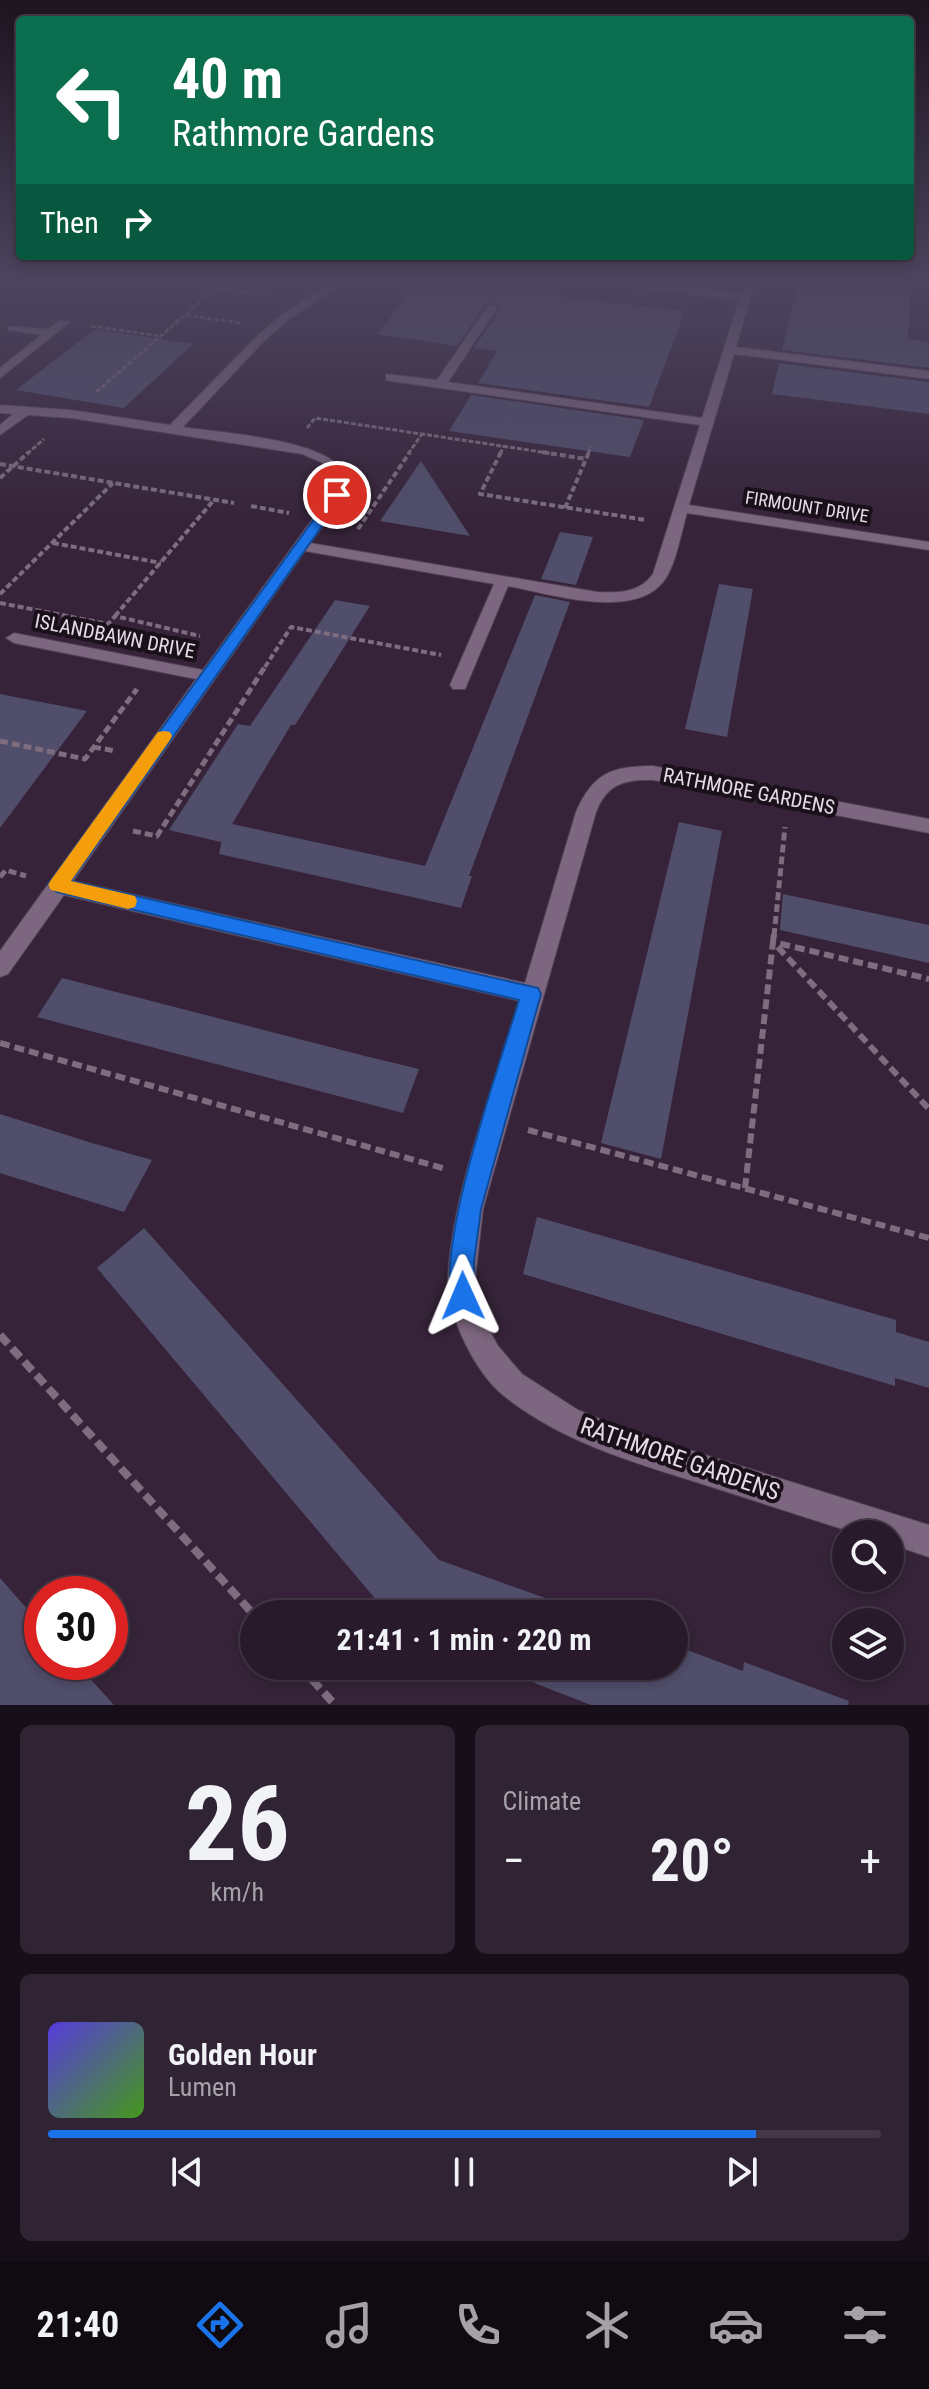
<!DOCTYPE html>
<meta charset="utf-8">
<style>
:root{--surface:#281a2b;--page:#302333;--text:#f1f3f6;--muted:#a5a1a9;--line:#443847;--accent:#1a73e8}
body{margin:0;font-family:"Roboto Condensed",sans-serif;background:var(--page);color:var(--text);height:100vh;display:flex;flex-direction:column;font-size:30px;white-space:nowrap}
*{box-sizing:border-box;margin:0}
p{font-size:26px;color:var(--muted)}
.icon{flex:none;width:44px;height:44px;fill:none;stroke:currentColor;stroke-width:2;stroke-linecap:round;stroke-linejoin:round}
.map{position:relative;height:1705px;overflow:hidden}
.details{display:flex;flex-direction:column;gap:20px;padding:20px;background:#160e18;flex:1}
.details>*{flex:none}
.hud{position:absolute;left:16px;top:16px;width:898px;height:244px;border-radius:8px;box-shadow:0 4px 12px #0003,0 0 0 2px var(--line);background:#0b6e4f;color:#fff;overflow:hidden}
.buttons{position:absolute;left:832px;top:1520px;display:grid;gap:16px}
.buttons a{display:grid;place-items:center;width:72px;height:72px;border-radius:50%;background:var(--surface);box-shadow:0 4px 12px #0003,0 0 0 2px var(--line);font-size:40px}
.speed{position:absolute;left:24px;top:1576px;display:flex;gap:16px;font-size:40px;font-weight:700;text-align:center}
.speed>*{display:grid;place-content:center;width:104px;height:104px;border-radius:50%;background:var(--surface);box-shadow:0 4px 12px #0003,0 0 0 2px var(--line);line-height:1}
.speed .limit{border:12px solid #d22;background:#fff;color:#111}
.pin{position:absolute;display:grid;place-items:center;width:68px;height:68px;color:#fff;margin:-34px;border:4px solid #fff;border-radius:50%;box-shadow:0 2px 8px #0007}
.me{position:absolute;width:88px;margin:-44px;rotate:359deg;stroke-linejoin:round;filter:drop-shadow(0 0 6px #0008)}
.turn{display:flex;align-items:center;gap:28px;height:168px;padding:0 24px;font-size:36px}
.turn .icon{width:104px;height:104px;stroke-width:2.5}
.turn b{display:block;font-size:56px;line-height:68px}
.then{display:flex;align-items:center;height:76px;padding:0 24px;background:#0003;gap:16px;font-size:30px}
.big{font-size:60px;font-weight:700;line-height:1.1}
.details .card{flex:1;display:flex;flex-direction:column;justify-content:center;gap:12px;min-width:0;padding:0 28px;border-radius:12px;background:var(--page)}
.details .dial{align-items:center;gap:0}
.dial b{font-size:104px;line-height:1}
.song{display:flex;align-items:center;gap:24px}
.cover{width:96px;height:96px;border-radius:12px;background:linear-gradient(135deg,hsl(250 70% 55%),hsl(100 70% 35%))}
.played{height:8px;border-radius:4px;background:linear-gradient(90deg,var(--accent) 85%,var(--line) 85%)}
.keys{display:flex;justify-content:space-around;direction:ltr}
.heat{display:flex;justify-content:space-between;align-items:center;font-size:44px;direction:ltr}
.details .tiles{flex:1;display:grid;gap:20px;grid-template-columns:1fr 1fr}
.card:last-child{grid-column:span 2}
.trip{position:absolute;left:240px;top:1600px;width:448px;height:80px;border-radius:40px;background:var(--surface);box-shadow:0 4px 12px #0003,0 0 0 2px var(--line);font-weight:700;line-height:80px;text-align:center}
.tabs{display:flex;height:128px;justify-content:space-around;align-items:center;background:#100a11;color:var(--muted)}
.tabs .icon{width:56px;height:56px}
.tabs .current{color:var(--accent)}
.tabs b{font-size:36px;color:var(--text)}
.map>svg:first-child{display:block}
</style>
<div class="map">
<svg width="929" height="1705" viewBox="0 0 929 1705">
<rect width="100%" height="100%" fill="#362339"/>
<g fill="#504e6b">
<path d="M416,285H461L685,311L649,407L478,383L497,351L474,348L500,310L494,302L486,304L457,346L377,334Z"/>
<path d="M798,285L911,286L908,339L929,342V368L782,350Z"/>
<path d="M95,329L193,344L124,408L16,390Z"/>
<path d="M779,363L929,382V414L772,394Z"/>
<path d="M471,395L644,420L630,457L449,431Z"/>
<path d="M421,461L470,536L380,521Z"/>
<path d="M560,532L593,537L576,585L541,579Z"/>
<path d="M719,584L753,589L727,737L685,729Z"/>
<path d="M535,595L570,602L469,876H472L461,908L219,854L222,839L221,842L169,830L238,724L250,726L335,600L370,606L295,725H291L232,824L425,866Z"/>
<path d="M0,694L87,711L0,828Z"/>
<path d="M679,822L722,831L661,1159L601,1143Z"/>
<path d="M783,894L929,925V963L780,930Z"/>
<path d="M62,978L365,1056L419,1069L403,1113L37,1017Z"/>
<path d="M0,1114L92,1143L152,1160L124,1212L0,1173Z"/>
<path d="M537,1217L896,1320V1332L929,1342V1388L895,1378V1386L523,1274Z"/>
<path d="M144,1228L439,1560L590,1614H388L97,1268Z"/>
<path d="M0,1578L42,1626V1662H75L114,1705H0Z"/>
<path d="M674,1645L743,1671L744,1662L849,1701L848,1705H591L491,1666H674Z"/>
</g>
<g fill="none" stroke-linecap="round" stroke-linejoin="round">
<g stroke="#524154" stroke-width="2">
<g id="minor">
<path d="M328,285H340L289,319L263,342L183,427C216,433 353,439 347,486C344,505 321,527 310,543L597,592C619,593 639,593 653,574L700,425L390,381L386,380V374L437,380L488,306L492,305L497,308L448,382L702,418L739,300L641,288L636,285H666L741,293L744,285H754L736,347L929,371V379L734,354L689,505L929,542V550L687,513C681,533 677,560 666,578C638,622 550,594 508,586L465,689H453L450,685L494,584L305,551L73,881L525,983L576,812C593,773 612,766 653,766L929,819V833L653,780C624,779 607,784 596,812L483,1209L475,1280L485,1322L498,1346L522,1374L578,1410L632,1432L929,1525V1557L890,1544V1534H858C804,1517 750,1499 696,1482C629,1461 558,1440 503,1395C475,1372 446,1314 448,1277C453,1190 494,1085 520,1001L64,895L8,974L0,977V951L196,679L14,643L6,638L14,633L203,670L330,495L333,477L323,463L302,454L71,418L28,415L0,435V425L13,414L0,413V405L71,410L170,425L255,338L281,315Z"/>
<path d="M60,320L70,322L0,378V368L41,335L8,330V326L48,329Z"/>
</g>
</g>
<g stroke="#7d6d7f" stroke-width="3" stroke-dasharray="5 2" stroke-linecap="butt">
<path d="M186,315L213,289L269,295"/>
<path d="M91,326L160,336"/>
<path d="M96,392L185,315L241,323"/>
<path d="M307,428L315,418L555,454"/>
<path d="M27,454L44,439"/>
<path d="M408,454L422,434"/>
<path d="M500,454L504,446"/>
<path d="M588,454L591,447"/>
</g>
<g stroke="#7d6d7f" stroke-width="4" stroke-dasharray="6 3" stroke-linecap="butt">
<path d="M501,452L480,494L646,520"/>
<path d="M542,452L586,459"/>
<path d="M0,464L234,503"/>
<path d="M0,478L29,452"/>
<path d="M251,506L289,513"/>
<path d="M565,508L589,452"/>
<path d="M358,529L410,452"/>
<path d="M53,543L161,563"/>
<path d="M0,594L113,483"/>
<path d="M0,603L108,624L115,616L200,636"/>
<path d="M115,616L213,501"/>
<path d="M265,667L291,627L441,655"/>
</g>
<g stroke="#7d6d7f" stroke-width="5" stroke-dasharray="8 4" stroke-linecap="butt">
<path d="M0,741L85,759L137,689"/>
<path d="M93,747L116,751"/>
<path d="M133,831L157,836L266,665"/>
<path d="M0,877L6,870L26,876"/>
<path d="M774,936L785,827"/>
</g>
<g stroke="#7d6d7f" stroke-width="6" stroke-dasharray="10 5" stroke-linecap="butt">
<path d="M774,934L773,942L929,1109"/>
<path d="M0,1043L446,1169"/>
<path d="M528,1130L929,1238"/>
<path d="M745,1188L773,942L929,979"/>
</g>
<g stroke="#7d6d7f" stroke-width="8" stroke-dasharray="12 6" stroke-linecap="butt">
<path d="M0,1335L254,1615"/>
<path d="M300,1666L335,1705"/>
</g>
<use href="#minor" fill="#7d6680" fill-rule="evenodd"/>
</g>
<linearGradient id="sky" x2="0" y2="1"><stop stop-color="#1e131f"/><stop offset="0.54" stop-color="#4c455f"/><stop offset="1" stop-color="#4c455f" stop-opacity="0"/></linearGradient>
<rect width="929" height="523" fill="url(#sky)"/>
<path fill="#1a73e8" stroke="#114b97" stroke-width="2" d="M333,493L344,495L71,881L538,988L541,994L481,1209L474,1262L475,1296L472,1305L463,1309L454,1305C432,1253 501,1061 519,1000L57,892L48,885Z"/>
<path fill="#f59e0b" d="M164,731L170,732L172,736L170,740L71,881L135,896L137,901L135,907L128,909L51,890L48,885L51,880L158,732Z"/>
<g text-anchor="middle" stroke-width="8" stroke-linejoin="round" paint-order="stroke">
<g font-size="18" fill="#e7dae8" stroke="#19101a">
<text transform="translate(807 507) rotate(9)" y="6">FIRMOUNT DRIVE</text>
</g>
<g font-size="20" fill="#e7dae8" stroke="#19101a">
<text transform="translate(115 636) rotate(11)" y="7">ISLANDBAWN DRIVE</text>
<text transform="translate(749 791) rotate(11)" y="7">RATHMORE GARDENS</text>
</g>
<g font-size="24" fill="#e7dae8" stroke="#19101a">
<text transform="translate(680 1459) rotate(19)" y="8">RATHMORE GARDENS</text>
</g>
</g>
</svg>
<div class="buttons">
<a><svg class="icon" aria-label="search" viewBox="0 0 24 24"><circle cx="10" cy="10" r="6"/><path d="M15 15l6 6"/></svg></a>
<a><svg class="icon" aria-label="layers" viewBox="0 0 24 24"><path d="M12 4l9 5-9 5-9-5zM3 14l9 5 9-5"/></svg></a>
</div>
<div class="speed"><div class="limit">30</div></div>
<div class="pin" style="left:337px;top:495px;background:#d93025"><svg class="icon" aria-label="arrive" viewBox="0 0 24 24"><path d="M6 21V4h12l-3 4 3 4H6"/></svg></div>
<svg class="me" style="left:463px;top:1296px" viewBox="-20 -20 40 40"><path d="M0-17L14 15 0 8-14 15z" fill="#1a73e8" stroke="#fff" stroke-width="4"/></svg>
<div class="trip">21:41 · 1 min · 220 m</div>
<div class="hud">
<div class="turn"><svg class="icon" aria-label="left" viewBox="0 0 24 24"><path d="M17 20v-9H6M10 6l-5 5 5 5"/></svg><div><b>40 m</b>Rathmore Gardens</div></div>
<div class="then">Then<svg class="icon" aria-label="right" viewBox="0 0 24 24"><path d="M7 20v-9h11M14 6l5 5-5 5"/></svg></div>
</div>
</div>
<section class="details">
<div class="tiles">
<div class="card dial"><b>26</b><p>km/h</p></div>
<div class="card"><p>Climate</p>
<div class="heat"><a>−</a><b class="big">20°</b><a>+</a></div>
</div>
<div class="card">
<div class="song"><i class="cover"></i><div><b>Golden Hour</b><p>Lumen</p></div></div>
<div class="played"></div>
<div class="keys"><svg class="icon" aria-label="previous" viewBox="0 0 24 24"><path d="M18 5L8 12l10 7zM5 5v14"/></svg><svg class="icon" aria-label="pause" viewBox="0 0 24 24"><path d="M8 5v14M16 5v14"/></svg><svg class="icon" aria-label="next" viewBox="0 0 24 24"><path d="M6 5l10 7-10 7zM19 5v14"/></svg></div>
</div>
</div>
</section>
<nav class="tabs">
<b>21:40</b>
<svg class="icon current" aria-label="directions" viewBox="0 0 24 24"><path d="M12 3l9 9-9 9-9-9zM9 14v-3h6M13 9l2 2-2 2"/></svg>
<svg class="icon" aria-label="music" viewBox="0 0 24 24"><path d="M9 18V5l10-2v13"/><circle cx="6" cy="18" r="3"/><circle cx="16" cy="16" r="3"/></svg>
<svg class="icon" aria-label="phone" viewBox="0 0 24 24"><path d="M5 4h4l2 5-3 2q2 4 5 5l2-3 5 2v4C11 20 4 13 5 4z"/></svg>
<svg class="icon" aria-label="climate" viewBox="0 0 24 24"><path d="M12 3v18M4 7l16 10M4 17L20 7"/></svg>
<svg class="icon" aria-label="car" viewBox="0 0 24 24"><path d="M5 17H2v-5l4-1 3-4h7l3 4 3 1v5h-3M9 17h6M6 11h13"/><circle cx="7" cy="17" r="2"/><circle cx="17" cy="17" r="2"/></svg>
<svg class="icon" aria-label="filters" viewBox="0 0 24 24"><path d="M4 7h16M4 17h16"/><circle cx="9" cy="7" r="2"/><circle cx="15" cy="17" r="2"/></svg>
</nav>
